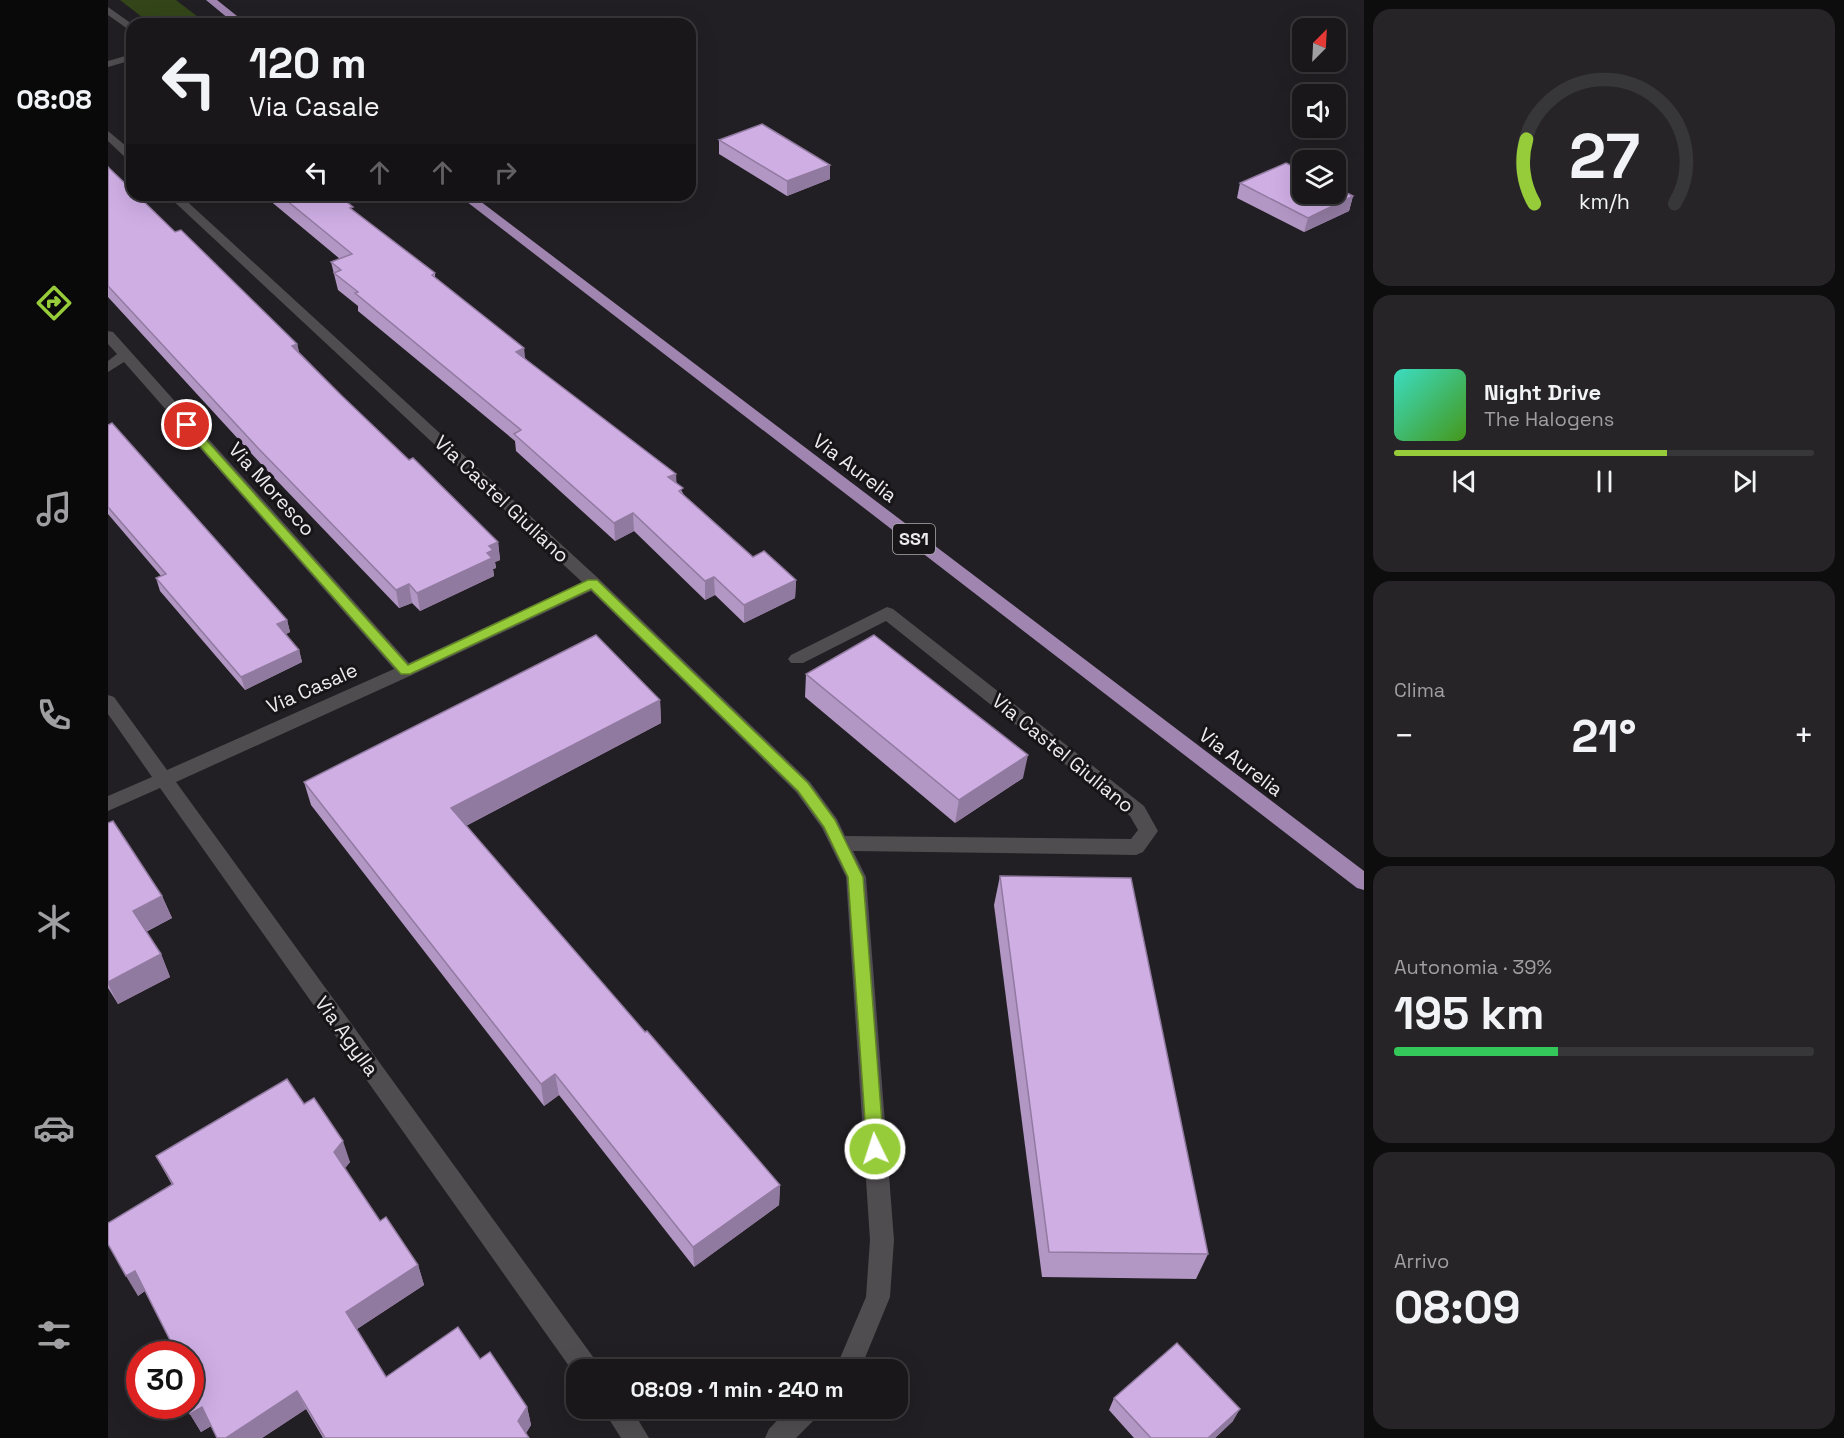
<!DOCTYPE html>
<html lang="it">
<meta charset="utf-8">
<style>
:root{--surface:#19171a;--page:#262427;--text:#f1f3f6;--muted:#9f9fa2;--line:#373639;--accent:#96cc39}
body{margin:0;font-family:"Space Grotesk",sans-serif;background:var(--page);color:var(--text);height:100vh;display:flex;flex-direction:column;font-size:22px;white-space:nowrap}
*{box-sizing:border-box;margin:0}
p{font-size:20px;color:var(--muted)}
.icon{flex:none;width:33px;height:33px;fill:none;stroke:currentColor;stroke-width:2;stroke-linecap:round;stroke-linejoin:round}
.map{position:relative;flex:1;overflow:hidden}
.side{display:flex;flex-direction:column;gap:9px;padding:9px;background:#0e0d0e;width:480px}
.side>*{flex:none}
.hud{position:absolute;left:18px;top:18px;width:570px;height:183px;border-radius:18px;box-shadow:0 6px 24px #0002,0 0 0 2px var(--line);background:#19171a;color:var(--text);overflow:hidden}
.needle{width:39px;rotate:24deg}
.buttons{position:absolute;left:1184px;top:18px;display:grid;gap:12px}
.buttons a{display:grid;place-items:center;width:54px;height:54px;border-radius:12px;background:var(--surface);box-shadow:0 6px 24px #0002,0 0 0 2px var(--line);font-size:30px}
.speed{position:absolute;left:18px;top:1341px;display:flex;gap:12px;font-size:30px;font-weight:700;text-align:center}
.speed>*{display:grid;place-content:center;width:78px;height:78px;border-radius:50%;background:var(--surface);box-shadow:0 6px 24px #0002,0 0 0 2px var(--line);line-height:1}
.speed .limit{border:9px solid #d22;background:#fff;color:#111}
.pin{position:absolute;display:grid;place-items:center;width:51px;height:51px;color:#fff;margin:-26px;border:3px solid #fff;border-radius:50%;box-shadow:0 2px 6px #0007}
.me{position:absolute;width:66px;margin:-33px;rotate:356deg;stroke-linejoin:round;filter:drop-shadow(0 0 4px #0008)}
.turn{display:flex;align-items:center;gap:21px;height:126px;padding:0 24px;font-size:27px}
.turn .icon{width:78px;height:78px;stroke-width:2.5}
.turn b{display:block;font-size:42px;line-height:51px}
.lanes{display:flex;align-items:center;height:57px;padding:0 24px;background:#0003;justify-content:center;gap:30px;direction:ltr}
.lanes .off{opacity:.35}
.big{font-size:45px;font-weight:800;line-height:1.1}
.side .card{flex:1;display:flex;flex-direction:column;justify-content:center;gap:9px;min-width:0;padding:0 21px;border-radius:18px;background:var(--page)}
.side .dial{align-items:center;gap:0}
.dial svg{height:156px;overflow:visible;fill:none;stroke:var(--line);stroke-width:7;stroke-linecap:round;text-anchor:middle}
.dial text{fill:var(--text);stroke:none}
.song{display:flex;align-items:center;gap:18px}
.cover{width:72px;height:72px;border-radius:9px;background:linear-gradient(135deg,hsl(170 70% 55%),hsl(100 70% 35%))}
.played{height:6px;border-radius:3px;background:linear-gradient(90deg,var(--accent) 65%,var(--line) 65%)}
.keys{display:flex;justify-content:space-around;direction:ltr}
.heat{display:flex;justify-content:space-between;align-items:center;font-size:33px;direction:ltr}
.charge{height:9px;border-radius:4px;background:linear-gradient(90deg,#34c759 39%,var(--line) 0)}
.trip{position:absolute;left:458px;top:1359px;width:342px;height:60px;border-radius:18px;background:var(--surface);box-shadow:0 6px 24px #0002,0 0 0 2px var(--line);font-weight:800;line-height:60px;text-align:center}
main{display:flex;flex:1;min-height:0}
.menu{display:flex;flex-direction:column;width:108px;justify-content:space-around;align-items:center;background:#0a090a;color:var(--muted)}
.menu .icon{width:42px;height:42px}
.menu .selected{color:var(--accent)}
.menu b{font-size:27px;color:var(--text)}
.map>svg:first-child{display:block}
</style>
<main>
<nav class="menu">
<b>08:08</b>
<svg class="icon selected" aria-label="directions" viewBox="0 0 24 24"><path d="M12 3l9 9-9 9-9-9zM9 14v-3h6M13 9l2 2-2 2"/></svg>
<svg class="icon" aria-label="music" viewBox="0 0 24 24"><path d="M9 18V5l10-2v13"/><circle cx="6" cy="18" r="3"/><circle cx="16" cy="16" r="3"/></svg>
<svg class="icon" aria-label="phone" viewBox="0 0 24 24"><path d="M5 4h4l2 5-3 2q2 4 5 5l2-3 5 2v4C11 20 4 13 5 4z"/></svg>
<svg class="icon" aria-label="climate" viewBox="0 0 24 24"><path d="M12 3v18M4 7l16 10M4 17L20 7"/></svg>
<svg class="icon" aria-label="car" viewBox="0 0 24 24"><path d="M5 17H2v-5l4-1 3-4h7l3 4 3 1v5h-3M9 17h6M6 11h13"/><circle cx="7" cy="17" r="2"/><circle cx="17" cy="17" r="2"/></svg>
<svg class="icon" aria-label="filters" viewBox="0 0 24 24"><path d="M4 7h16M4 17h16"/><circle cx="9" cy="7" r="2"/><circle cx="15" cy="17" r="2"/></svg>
</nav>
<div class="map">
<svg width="1256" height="1438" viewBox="0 0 1256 1438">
<rect width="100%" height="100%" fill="#211f23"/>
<path fill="#334519" d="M12,0H68L99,24H43Z"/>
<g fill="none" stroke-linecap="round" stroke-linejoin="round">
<g fill="#504d51" fill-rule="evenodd">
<path d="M0,7L24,24V32L0,15Z"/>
<path d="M24,54V60L0,67V61Z"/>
<path d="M0,131L24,151V161L20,160L0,141Z"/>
<path d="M59,195H72L491,579L702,782L729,819L737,836L1023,839L1030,830L1022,816L778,621L695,663H683L680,659L683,655L779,607L785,609L1036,806L1050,831L1035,852L1028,855L745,851L758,877L786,1240L782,1297L752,1370H727L758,1297L762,1240L738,877L714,828L688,792L483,591L304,675L68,782L488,1361L491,1370H468V1376L52,788L0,811V796L44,777L0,714V695L6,697L59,770L286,669L16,362L0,372V361L9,354L0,344V331L5,332L301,663L474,582Z"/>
<path d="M494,1408H523L541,1438H513Z"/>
<path d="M681,1408H713L709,1417L688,1438H657L661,1429Z"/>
</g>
<g fill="#9f85b0" fill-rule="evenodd">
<path d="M98,0H109L139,24H127Z"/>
<path d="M350,195H364L1256,871V890L1249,888Z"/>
</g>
</g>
<g fill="#b296c4">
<path d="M24,62V79L19,63Z"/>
<path d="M611,140L722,165V179L679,196L611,154Z"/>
<path d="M0,167L67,232L189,344L191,352L234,396L301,460L390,542L392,560L387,562L388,568L385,569L386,576L312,611L304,603L291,608L153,464L0,297Z"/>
<path d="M1132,183L1245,196L1241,211L1196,232L1129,198Z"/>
<path d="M159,195H230L246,211L327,273V277L418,359L569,483L576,495L645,557L688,580L687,598L636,623L607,595L597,600L526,531L507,541L408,451L407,441L250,311V306L230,290L223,262L232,259L160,199Z"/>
<path d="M0,425L179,620L182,632L178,634L191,650L194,662L137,690L52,591L48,578L53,576L0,514Z"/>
<path d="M698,674L915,778L847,823L697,697Z"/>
<path d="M552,700L553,723L358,826L537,1032L672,1185L671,1205L586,1267L451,1095L436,1106L203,805L196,782Z"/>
<path d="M0,823L54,896L64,918L38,932L53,954L62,977L10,1004L0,988Z"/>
<path d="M892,876L1100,1254L1088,1279L934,1277L886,905Z"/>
<path d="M196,1104L242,1162L237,1168L272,1221L310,1265L316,1285L249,1329L278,1377L372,1359L419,1407L423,1425L418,1433L421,1438H215L198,1409L154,1438H109L103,1426L93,1432L82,1414L65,1346L37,1291L30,1296L64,1185L48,1156Z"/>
<path d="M1006,1398L1125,1421L1107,1438H1026L1001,1410Z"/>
</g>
<g fill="#917aa0">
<path d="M722,165V179L679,196V181Z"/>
<path d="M1245,196L1241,211L1196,232L1200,218Z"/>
<path d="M189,344L193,361L184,346Z"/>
<path d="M416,348L418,365L408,352Z"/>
<path d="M568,474L569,491L560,477Z"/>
<path d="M525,513L526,531L507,541L506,523Z"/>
<path d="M390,542L392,560L387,562L388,568L385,569L386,576L312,611L309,593L379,553L381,546Z"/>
<path d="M606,577L607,595L597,600V581Z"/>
<path d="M688,580L687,598L636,623V605Z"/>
<path d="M301,584L304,603L291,608L288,590Z"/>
<path d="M179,620L182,632L172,637L169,624Z"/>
<path d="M191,650L194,662L137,690L133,677Z"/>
<path d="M552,700L553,723L348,831L343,808Z"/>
<path d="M920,755L915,778L847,823L851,800Z"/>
<path d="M54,896L64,918L35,933L25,911Z"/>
<path d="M53,954L62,977L10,1004L0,984V982Z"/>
<path d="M447,1074L451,1095L436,1106L433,1084Z"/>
<path d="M235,1141L242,1162L233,1173L226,1152Z"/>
<path d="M672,1185L671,1205L586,1267L585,1247Z"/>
<path d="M310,1265L316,1285L246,1331L238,1312Z"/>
<path d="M27,1271L38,1290L30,1296L18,1276Z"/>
<path d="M189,1391L198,1409L154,1438H118Z"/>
<path d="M94,1407L105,1425L93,1432L82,1414Z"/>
<path d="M419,1407L423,1425L415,1438L410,1421Z"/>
<path d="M1132,1409L1125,1421L1107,1438H1100Z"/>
</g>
<g fill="#cfaee4" stroke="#917aa0" stroke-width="1.5">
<path d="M24,62V67L19,63Z"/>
<path d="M654,124L722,165L679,181L611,140Z"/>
<path d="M1178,163L1194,171V194H1227V187L1245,196L1200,218L1132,183Z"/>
<path d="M0,167L24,190V195H29L67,232L73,230L189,344L184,346L234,396L301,460L305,458L390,542L381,546L385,550L379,553L384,558L309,593L301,584L288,590L149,447L0,286Z"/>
<path d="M172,195H230L245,207L242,208L327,273L324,275L416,348L408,352L568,474L560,477L575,488L571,491L645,557L656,551L688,580L636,605L606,577L597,581L525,513L506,523L406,434L413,430L247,293L250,292L226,273L233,270L223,262L244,254Z"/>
<path d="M4,423L179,620L169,624L191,650L133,677L48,578L58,574L0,507V425Z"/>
<path d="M488,635L552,700L343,808L537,1032L539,1031L672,1185L585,1247L447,1074L433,1084L196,782Z"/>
<path d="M766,635L920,755L851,800L698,674Z"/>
<path d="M5,821L54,896L25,911L53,954L0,982V823Z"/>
<path d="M892,876L1023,878L1100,1254L941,1252Z"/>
<path d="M179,1079L196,1104L206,1098L235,1141L226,1152L272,1221L278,1217L310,1265L238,1312L278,1377L350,1327L372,1359L382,1352L419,1407L410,1421L421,1438H217L189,1391L118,1438H109L94,1407L82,1414L78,1406H82V1354H58L65,1346L27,1271L18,1276L0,1244V1223L65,1184L48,1156Z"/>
<path d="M1069,1343L1132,1409L1100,1438H1043L1006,1398Z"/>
</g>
<path fill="#96cc39" stroke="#628525" stroke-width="1.5" d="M79,422L83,423L300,665L480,580H489L700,783L727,820L755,877L776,1149L773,1155L767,1157L761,1155L759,1149L740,877L716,827L690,791L483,589L302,674H293L75,427L73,425Z"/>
<g text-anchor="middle" stroke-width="6" stroke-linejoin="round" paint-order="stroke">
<rect fill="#181519" stroke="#adabae" stroke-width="1.5" x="785" y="524" width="42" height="30" rx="4.5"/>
<g font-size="18" font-weight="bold" fill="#edebee">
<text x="806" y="545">SS1</text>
</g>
<g font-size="20" fill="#edebee" stroke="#181519">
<text transform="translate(747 468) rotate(37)" y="7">Via Aurelia</text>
<text transform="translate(164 489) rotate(48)" y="7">Via Moresco</text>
<text transform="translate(394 499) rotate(43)" y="7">Via Castel Giuliano</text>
<text transform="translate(204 688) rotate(-24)" y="7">Via Casale</text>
<text transform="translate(955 753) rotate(39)" y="7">Via Castel Giuliano</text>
<text transform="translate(1133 762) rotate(37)" y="7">Via Aurelia</text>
<text transform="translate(239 1036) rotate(54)" y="7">Via Agylla</text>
</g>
</g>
</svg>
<div class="buttons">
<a><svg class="needle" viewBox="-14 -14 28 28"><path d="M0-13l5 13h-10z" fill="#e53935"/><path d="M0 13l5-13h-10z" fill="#9f9fa2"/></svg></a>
<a><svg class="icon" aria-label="sound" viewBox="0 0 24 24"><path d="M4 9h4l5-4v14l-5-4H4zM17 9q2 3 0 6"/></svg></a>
<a><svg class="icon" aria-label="layers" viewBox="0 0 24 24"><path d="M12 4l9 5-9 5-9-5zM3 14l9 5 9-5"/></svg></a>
</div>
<div class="speed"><div class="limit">30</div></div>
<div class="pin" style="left:79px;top:425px;background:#d93025"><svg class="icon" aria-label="arrive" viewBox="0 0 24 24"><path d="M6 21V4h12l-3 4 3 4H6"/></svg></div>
<svg class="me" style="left:767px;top:1149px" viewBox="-20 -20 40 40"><circle r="17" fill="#96cc39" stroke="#fff" stroke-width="3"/><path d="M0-11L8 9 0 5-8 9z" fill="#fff"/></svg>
<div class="trip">08:09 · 1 min · 240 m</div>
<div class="hud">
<div class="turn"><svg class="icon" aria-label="left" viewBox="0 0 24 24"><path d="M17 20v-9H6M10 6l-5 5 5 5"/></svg><div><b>120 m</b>Via Casale</div></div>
<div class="lanes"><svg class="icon" aria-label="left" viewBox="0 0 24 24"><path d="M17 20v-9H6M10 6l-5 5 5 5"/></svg><svg class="icon off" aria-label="ahead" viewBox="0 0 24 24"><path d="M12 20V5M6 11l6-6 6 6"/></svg><svg class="icon off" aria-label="ahead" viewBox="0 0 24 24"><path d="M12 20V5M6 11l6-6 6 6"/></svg><svg class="icon off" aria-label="right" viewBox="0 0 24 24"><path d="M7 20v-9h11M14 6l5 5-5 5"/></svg></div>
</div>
</div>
<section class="side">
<div class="card dial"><svg viewBox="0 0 100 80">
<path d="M14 69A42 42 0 1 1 86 69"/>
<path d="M14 69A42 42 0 0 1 10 36" stroke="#96cc39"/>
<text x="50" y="56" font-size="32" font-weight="700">27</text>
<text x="50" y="72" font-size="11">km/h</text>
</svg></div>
<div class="card">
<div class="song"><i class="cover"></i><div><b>Night Drive</b><p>The Halogens</p></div></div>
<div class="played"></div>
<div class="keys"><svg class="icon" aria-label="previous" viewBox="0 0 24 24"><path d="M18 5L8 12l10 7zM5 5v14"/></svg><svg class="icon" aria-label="pause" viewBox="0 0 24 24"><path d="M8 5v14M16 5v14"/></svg><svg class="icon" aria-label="next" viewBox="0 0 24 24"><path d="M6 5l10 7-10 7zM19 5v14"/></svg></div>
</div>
<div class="card"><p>Clima</p>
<div class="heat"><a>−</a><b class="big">21°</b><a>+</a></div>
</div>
<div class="card"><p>Autonomia · 39%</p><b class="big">195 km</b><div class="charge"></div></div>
<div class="card"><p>Arrivo</p><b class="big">08:09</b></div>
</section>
</main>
